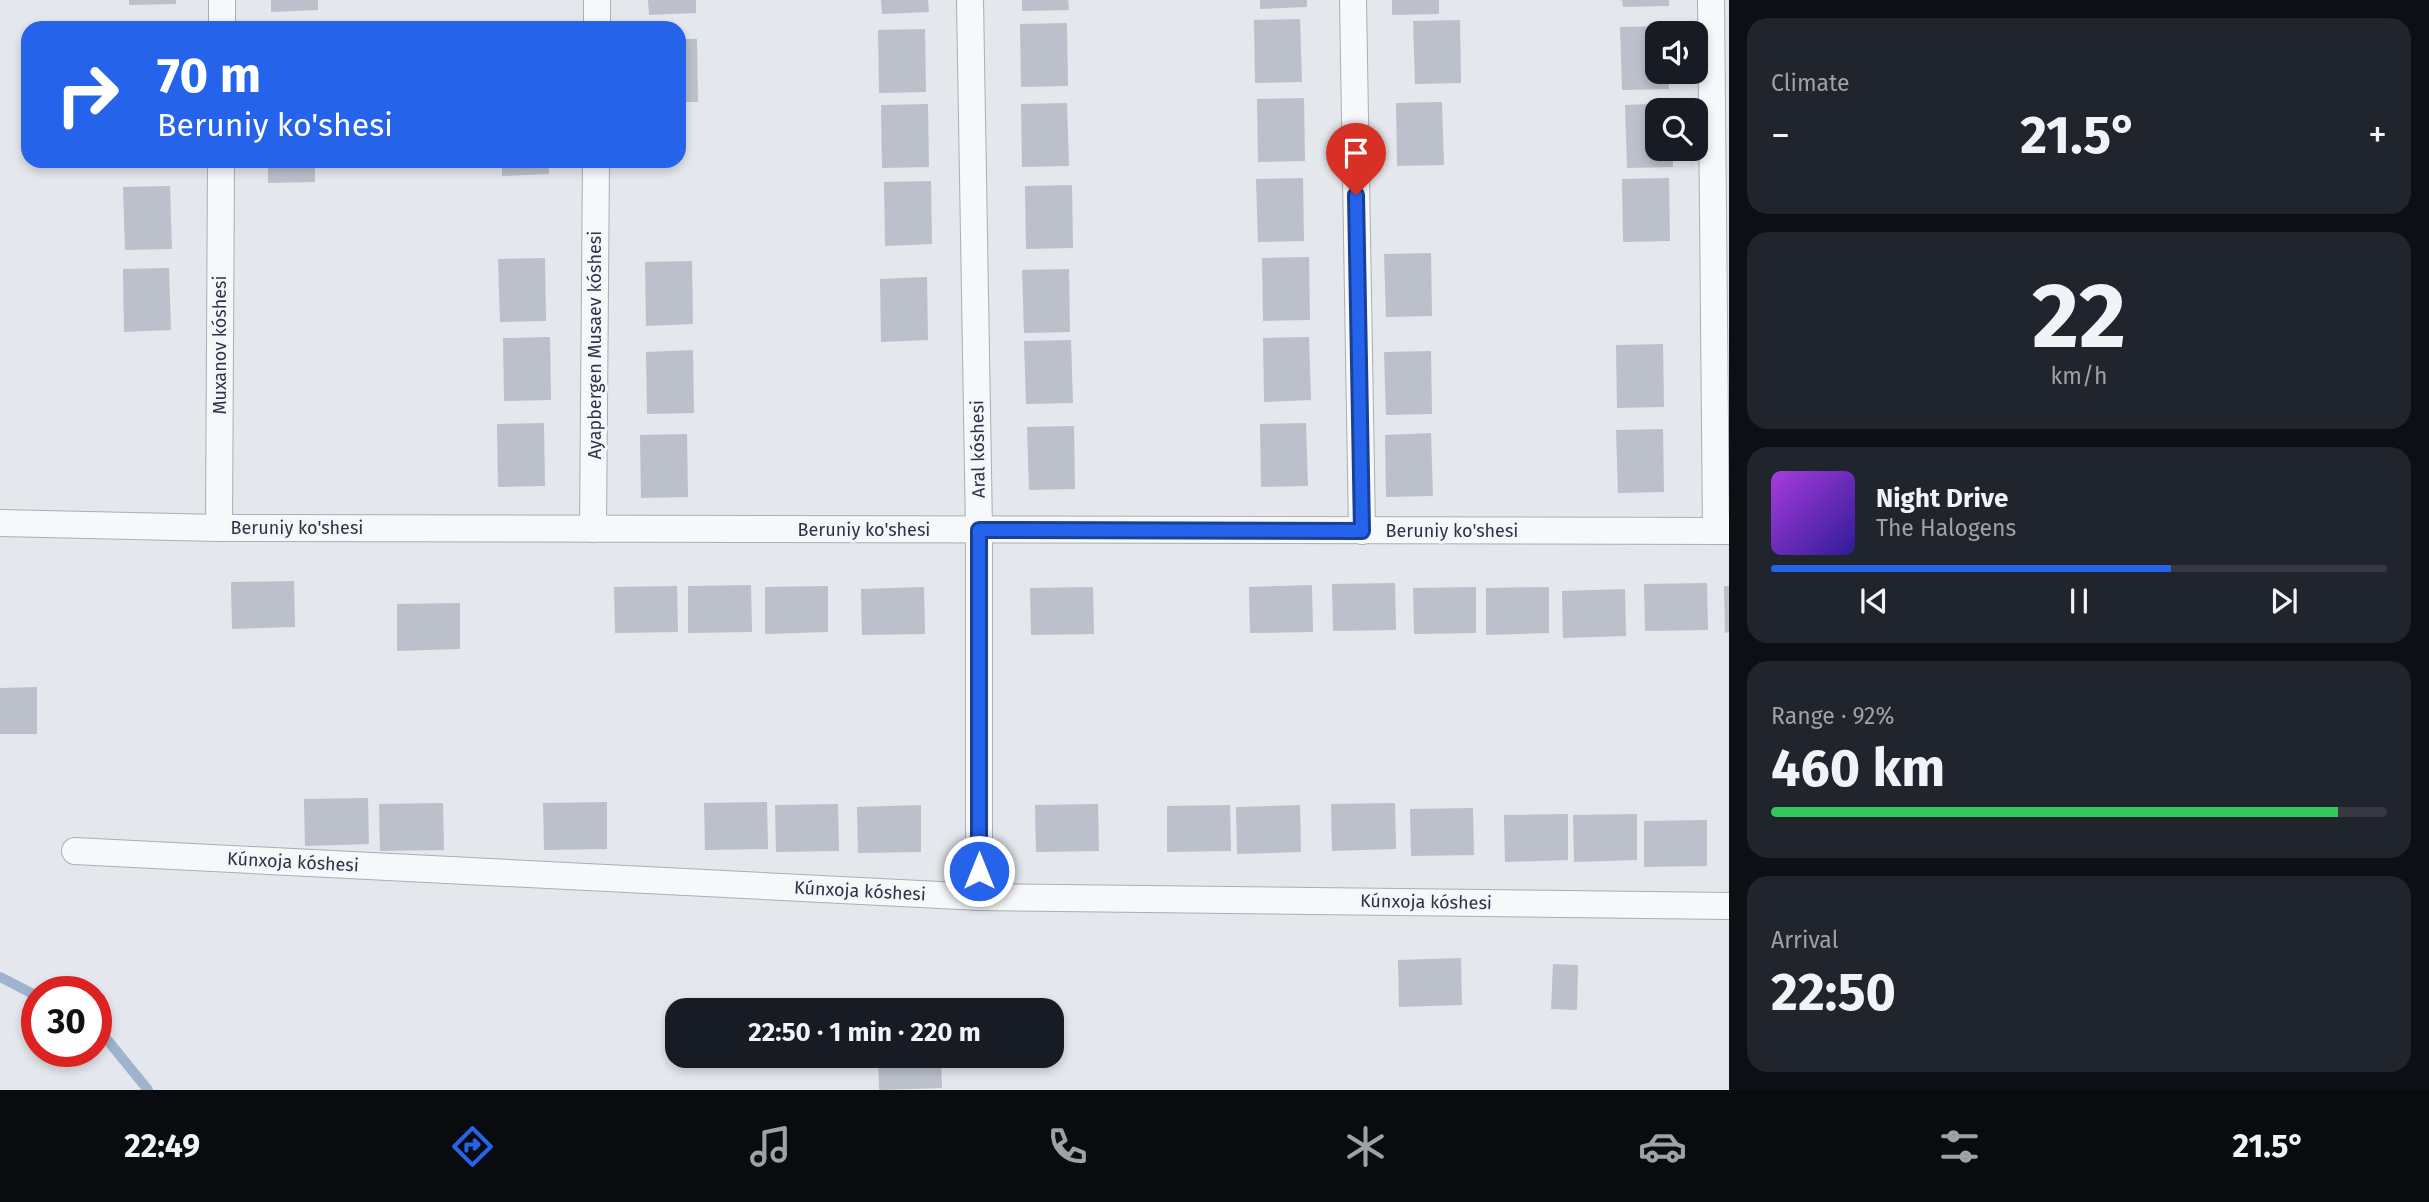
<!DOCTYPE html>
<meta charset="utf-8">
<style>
:root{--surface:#171b24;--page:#20242c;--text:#f1f3f6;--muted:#9ea1a6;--line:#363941;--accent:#2563eb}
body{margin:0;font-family:"Fira Sans",sans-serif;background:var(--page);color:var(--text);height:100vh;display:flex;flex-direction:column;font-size:26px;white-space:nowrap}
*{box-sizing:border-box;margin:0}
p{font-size:23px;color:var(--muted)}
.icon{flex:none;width:38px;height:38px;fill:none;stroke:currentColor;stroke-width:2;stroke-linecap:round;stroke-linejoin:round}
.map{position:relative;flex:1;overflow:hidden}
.drawer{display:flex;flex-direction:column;gap:18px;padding:18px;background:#0d0f14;width:700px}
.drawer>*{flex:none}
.guide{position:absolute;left:21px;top:21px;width:665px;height:147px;border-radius:21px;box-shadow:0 4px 10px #0003;background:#2563eb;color:#fff;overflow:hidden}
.buttons{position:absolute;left:1645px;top:21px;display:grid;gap:14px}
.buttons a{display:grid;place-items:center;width:63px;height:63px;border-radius:14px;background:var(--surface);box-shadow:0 4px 10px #0003;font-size:35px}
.speed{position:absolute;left:21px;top:976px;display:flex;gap:14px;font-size:35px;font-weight:700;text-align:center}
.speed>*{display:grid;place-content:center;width:91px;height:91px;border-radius:50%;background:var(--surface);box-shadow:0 4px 10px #0003;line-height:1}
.speed .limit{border:10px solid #d22;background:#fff;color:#111}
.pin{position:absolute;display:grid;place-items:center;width:60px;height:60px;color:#fff;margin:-72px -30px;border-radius:50% 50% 50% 0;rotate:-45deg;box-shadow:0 0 7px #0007}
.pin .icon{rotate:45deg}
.me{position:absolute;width:77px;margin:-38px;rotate:0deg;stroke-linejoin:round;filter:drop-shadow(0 0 5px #0008)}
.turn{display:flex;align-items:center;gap:24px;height:147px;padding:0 21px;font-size:32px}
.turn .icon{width:91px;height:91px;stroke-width:2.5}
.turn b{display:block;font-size:49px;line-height:60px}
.big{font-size:52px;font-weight:700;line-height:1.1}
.drawer .card{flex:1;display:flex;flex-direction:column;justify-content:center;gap:10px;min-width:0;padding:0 24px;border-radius:21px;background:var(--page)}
.drawer .dial{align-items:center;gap:0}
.dial b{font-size:91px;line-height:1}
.song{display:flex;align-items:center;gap:21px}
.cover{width:84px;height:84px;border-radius:10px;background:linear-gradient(135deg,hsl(280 70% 55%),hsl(250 70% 35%))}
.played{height:7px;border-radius:4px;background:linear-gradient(90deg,var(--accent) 65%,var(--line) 65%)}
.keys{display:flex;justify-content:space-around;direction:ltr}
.heat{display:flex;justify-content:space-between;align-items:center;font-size:38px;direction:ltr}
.charge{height:10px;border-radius:5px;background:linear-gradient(90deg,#34c759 92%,var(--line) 0)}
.trip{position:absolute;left:665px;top:998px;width:399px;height:70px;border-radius:21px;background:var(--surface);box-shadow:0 4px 10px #0003;font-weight:700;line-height:70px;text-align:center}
.dock{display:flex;height:112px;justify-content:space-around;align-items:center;background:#090b0e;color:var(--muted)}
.dock .icon{width:49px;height:49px}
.dock .on{color:var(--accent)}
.dock b{font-size:32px;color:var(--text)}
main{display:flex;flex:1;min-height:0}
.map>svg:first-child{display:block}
</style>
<main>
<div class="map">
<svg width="1729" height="1090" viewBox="0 0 1729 1090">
<rect width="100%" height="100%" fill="#e4e7ec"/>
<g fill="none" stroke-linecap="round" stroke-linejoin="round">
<g stroke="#9fb4cc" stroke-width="10">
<path d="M0,977L37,996"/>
<path d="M96,1026L148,1090"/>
</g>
</g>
<g fill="#bbc0ca">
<path d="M129,0H176V4L129,5Z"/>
<path d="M271,0H318V10L271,12Z"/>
<path d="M648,0H696V13L649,15Z"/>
<path d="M881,0H928L929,12L882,14Z"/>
<path d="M1022,0H1068L1069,10L1022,11Z"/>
<path d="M1260,0H1307V7L1260,9Z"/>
<path d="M1392,0H1439V14L1392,15Z"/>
<path d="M1622,0H1669V6L1623,7Z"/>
<path d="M1300,19L1302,82L1255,83L1254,20Z"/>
<path d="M1460,20L1461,83L1415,84L1413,21Z"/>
<path d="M1067,23L1068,86L1021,87L1020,24Z"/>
<path d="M1667,26L1668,33H1657V72H1668L1669,89L1622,90L1620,27Z"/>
<path d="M925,29L926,92L879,93L878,30Z"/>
<path d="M679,39H697L698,102H679Z"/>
<path d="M1304,98L1305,161L1258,162L1257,99Z"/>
<path d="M1442,102L1444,165L1397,166L1396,103Z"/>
<path d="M1067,103L1069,166L1022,167L1021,104Z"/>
<path d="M1672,103V110H1657V149H1673V167L1627,168L1625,105Z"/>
<path d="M928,104L929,167L882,168L881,105Z"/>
<path d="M268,161H315V182L268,183Z"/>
<path d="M502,161H548L549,174L502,176Z"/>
<path d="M1303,178L1304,241L1258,242L1256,179Z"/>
<path d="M1669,178L1670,241L1623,242L1622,179Z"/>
<path d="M931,181L932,244L885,246L884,182Z"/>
<path d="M1072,185L1073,248L1026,249L1025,186Z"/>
<path d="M170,186L172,249L125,250L123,187Z"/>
<path d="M1431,253L1432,316L1386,317L1384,254Z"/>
<path d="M1309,257L1310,320L1263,321L1262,258Z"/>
<path d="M545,258L546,321L500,322L498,259Z"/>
<path d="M692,261L693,324L646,326L645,262Z"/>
<path d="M169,268L171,330L124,332L123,269Z"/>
<path d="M1069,269L1070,332L1024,333L1022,270Z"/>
<path d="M927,277L928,340L881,342L880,279Z"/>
<path d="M550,337L551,400L504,401L503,338Z"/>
<path d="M1309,337L1311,400L1264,402L1263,338Z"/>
<path d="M1071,340L1073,403L1026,404L1024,341Z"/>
<path d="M1663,344L1664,407L1617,408L1616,345Z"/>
<path d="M693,350L694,413L647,414L646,352Z"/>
<path d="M1431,351L1432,414L1386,415L1384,352Z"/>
<path d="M544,423L545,486L498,487L497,424Z"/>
<path d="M1306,423L1308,486L1261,487L1260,424Z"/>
<path d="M1074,426L1075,489L1029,490L1027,427Z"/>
<path d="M1663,429L1664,492L1618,493L1616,430Z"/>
<path d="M1431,433L1433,496L1386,497L1385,435Z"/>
<path d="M687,434L688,497L641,498L640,435Z"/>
<path d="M294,581L295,627L232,629L231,582Z"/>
<path d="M1395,583L1396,630L1333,631L1332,584Z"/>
<path d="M1707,583L1708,630L1645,631L1644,584Z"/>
<path d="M751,585L752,632L688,633V586Z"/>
<path d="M1312,585L1313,632L1250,633L1249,587Z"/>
<path d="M677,586L678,632L615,633L614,587Z"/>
<path d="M828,586V632L765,634V587Z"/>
<path d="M1724,586H1729V632L1725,633Z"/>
<path d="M924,587L925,634L862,635L861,589Z"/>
<path d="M1093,587L1094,634L1031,635L1030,588Z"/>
<path d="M1476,587V633L1414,634L1413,588Z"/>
<path d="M1549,587V633L1486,635V588Z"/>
<path d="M1625,589L1626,636L1563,638L1562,591Z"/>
<path d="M460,603V649L397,651V604Z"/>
<path d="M37,687V734H0V688Z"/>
<path d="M368,798L369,844L305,846L304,799Z"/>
<path d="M607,802V849L544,850L543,803Z"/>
<path d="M767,802L768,849L705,850L704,803Z"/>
<path d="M443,803L444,850L380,851L379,804Z"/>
<path d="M1395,803L1396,849L1332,851L1331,804Z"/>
<path d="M838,804L839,851L776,852L775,805Z"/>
<path d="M1098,804L1099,851L1036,852L1035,805Z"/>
<path d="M921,805V852L858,853L857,807Z"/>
<path d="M1230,805L1231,851L1167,852V806Z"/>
<path d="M1300,805L1301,852L1237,854L1236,807Z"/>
<path d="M1473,808L1474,855L1411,856L1410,809Z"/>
<path d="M1568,814V860L1505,862L1504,815Z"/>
<path d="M1637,814V860L1574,862L1573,815Z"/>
<path d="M1707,820V866L1644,867V821Z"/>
<path d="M1461,958L1462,1005L1399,1007L1398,960Z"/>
<path d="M1553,964L1578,965L1577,1010L1551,1009Z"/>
<path d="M878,1055H941L942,1088L879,1090Z"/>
</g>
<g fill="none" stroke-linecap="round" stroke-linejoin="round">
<g stroke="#a9aeb7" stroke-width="28">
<g id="street">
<path d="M970,0L979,530V897"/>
<path d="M1353,0L1362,531"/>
<path d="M1711,0L1716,531"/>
<path d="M222,28V0"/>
<path d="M597,28V0"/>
<path d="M0,523L219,528L1729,531"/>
<path d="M219,528L221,161"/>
<path d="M593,529L596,161"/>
<path d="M75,851L979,897L1729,906"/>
</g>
</g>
<use href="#street" stroke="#f7f8fa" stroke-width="26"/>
</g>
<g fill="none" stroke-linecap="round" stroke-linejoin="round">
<g stroke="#184099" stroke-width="18">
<path id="route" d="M979,871V530L1362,531L1356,195"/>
</g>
<use href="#route" stroke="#2563eb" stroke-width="12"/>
</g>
<g text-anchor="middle" stroke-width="6" stroke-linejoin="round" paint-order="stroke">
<g font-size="18" fill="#2b3445" stroke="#f4f6f9">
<text transform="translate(220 345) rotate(-90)" y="6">Muxanov kóshesi</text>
<text transform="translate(595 345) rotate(-90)" y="6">Ayapbergen Musaev kóshesi</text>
<text transform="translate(978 449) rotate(-91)" y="6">Aral kóshesi</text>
<text x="297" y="534">Beruniy ko'shesi</text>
<text x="864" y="536">Beruniy ko'shesi</text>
<text x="1452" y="537">Beruniy ko'shesi</text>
<text transform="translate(293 862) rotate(3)" y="6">Kúnxoja kóshesi</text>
<text transform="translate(860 891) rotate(3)" y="6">Kúnxoja kóshesi</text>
<text transform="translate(1426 902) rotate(1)" y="6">Kúnxoja kóshesi</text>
</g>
</g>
</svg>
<div class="buttons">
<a><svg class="icon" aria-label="sound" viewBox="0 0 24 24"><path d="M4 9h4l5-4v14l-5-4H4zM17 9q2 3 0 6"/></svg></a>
<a><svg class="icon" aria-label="search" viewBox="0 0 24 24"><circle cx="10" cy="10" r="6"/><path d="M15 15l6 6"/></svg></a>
</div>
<div class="speed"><div class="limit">30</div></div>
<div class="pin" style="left:1356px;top:195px;background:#d93025"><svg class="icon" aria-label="arrive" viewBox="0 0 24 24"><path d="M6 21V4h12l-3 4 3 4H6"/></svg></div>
<svg class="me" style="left:979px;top:871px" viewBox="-20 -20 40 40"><circle r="17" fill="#2563eb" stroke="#fff" stroke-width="3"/><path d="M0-11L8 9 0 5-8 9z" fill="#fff"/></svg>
<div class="trip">22:50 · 1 min · 220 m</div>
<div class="guide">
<div class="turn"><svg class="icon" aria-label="right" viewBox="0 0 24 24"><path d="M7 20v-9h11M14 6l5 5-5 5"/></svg><div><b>70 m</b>Beruniy ko'shesi</div></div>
</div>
</div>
<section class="drawer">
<div class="card"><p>Climate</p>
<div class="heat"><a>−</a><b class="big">21.5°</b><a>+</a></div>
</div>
<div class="card dial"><b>22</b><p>km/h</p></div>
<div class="card">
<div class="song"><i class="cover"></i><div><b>Night Drive</b><p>The Halogens</p></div></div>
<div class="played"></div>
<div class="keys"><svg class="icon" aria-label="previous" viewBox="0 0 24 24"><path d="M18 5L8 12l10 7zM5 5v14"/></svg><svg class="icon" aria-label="pause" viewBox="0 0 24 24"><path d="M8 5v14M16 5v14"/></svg><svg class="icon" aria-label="next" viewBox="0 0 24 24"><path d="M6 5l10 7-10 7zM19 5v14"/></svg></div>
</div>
<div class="card"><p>Range · 92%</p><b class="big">460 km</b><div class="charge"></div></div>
<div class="card"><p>Arrival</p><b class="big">22:50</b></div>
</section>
</main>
<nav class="dock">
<b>22:49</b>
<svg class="icon on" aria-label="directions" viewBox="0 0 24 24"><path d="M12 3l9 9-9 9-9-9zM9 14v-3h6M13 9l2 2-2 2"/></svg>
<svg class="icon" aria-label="music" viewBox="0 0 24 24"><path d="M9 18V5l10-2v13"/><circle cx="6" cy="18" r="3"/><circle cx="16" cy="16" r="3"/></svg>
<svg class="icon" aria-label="phone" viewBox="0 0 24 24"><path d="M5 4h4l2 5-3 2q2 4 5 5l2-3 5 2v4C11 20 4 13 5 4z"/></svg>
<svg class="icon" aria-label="climate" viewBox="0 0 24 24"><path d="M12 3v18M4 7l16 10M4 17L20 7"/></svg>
<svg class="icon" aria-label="car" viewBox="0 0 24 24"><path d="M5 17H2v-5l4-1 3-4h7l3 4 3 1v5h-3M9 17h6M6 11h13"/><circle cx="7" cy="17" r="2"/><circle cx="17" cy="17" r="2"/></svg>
<svg class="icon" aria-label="filters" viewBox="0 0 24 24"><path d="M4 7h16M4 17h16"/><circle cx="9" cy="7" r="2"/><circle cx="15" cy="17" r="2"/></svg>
<b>21.5°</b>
</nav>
